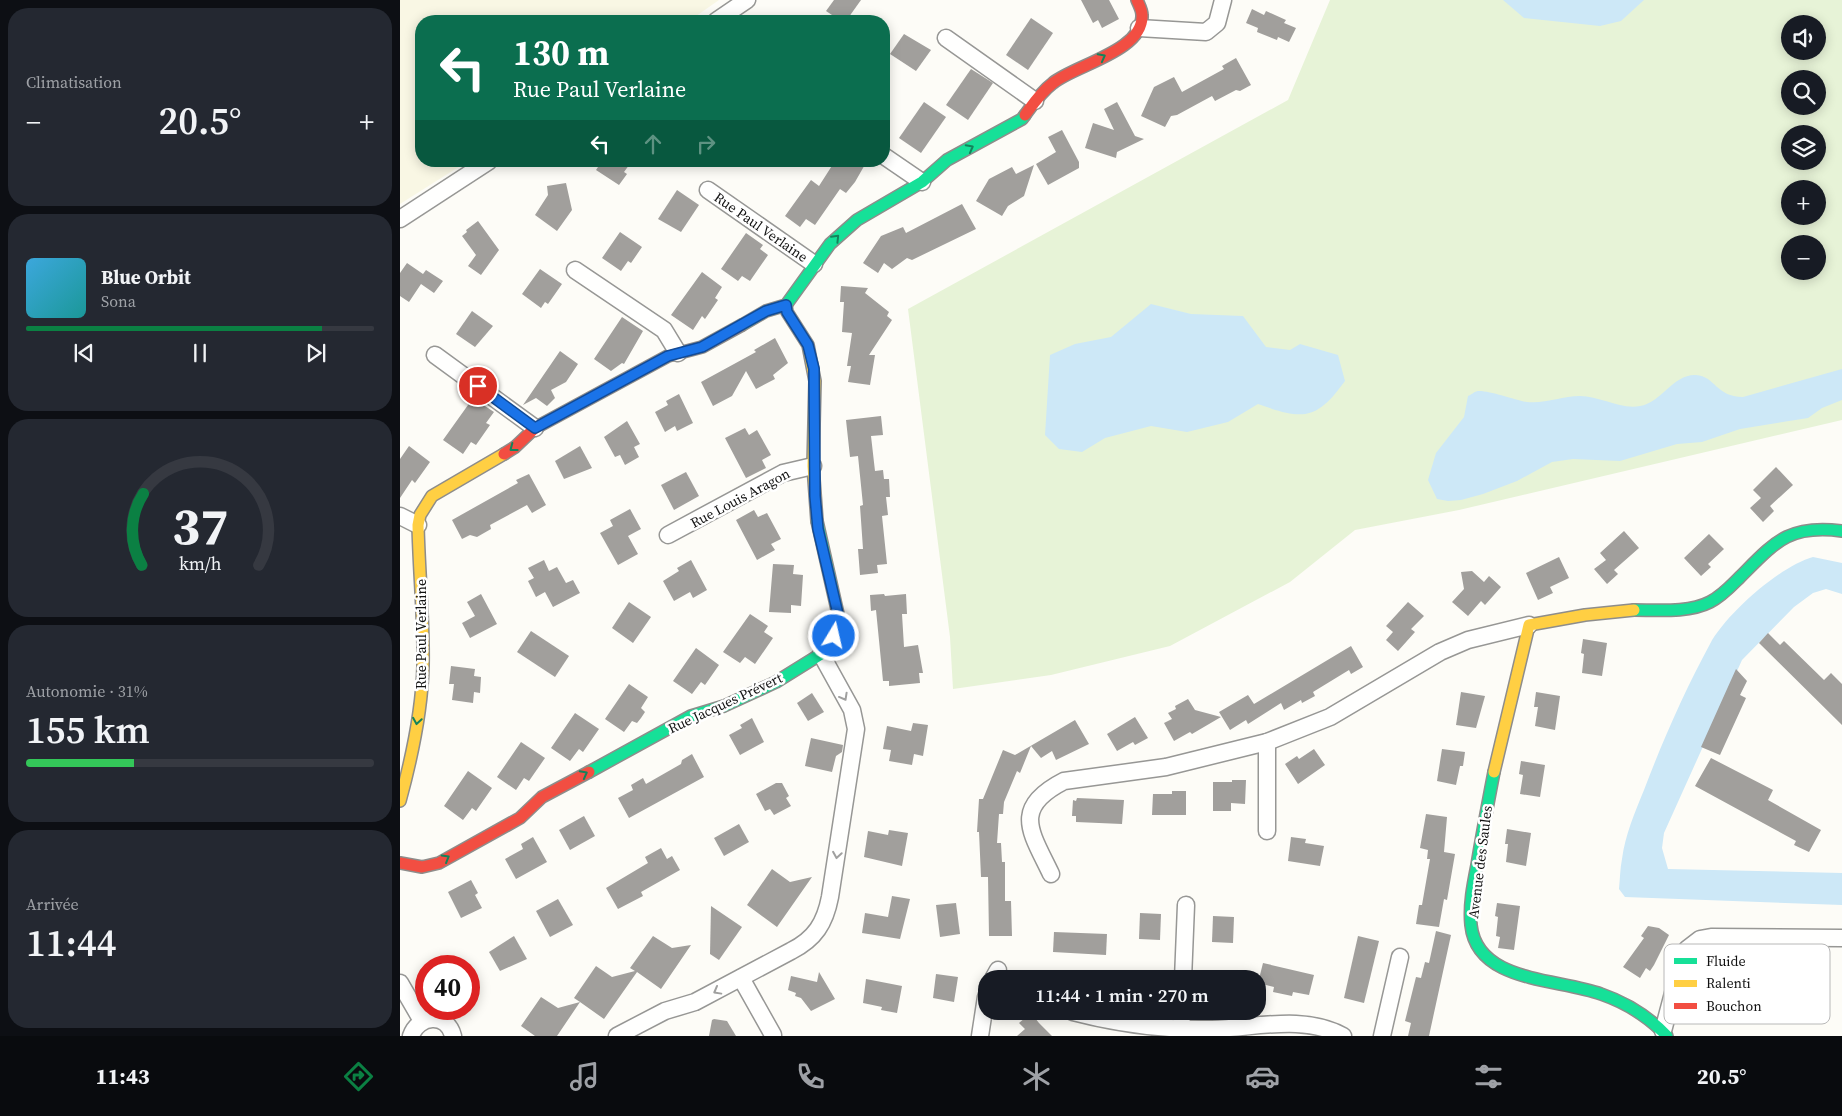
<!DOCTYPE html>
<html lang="fr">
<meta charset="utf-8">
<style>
:root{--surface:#171b24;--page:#242831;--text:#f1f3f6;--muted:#9ea1a6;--line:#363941;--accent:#0b8043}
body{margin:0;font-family:"Source Serif 4",serif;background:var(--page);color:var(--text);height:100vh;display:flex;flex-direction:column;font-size:19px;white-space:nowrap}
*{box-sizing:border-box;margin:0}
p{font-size:16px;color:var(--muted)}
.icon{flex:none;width:28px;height:28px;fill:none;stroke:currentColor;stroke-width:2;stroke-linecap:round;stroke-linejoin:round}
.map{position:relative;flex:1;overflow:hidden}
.sheet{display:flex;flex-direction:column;gap:8px;padding:8px;background:#0d0f14;width:400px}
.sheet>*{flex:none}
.guide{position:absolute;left:15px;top:15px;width:475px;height:152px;border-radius:20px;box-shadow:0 2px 12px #0003;background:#0b6e4f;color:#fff;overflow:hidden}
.tools{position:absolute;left:1381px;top:15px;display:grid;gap:10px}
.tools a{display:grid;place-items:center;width:45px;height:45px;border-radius:50%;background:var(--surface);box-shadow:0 2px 12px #0003;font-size:25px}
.speed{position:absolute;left:15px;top:955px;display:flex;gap:10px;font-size:25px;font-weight:700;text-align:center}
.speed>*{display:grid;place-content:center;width:65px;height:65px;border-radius:50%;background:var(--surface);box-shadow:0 2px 12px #0003;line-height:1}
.speed .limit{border:8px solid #d22;background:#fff;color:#111}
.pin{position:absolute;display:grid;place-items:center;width:42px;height:42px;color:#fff;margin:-21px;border:2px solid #fff;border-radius:50%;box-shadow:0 1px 5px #0007}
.me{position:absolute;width:55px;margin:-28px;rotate:9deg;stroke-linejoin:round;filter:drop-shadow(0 0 4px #0008)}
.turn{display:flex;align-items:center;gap:18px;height:105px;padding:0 15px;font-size:22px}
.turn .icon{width:65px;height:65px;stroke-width:2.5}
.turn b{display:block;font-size:35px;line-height:42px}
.lanes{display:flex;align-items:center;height:48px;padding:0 15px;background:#0003;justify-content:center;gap:25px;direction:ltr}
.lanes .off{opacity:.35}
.big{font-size:38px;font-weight:600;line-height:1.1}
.sheet .widget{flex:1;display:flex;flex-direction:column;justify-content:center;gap:8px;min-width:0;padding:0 18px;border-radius:20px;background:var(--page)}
.sheet .dial{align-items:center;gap:0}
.dial svg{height:130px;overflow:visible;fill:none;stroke:var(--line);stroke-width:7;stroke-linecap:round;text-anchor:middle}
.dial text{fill:var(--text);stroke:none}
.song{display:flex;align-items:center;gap:15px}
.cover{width:60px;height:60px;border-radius:8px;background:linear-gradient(135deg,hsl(200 70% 55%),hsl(180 70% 35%))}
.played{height:5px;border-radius:2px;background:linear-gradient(90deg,var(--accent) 85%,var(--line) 85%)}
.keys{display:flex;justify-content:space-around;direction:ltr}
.heat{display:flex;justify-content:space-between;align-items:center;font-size:28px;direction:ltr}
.charge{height:8px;border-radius:4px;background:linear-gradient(90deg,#34c759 31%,var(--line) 0)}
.trip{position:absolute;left:578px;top:970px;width:288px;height:50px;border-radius:20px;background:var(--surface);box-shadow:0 2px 12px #0003;font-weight:600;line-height:50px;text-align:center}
.dock{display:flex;height:80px;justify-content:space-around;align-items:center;background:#090b0e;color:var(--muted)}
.dock .icon{width:35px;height:35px}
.dock .on{color:var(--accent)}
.dock b{font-size:22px;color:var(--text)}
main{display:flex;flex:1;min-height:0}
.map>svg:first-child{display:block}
</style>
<main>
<section class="sheet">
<div class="widget"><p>Climatisation</p>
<div class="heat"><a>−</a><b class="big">20.5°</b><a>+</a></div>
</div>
<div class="widget">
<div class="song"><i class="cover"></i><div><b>Blue Orbit</b><p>Sona</p></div></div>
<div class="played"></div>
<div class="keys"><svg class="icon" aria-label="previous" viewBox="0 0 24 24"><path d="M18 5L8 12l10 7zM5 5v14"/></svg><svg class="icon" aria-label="pause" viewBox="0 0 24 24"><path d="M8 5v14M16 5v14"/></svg><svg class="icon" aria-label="next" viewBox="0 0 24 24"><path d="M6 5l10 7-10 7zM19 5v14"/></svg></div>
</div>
<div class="widget dial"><svg viewBox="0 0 100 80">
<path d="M14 69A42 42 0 1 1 86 69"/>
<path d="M14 69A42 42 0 0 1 15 25" stroke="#0b8043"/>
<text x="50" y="56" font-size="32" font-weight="700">37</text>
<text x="50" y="72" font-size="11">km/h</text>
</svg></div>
<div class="widget"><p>Autonomie · 31%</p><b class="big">155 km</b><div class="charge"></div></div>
<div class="widget"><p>Arrivée</p><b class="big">11:44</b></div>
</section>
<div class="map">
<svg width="1442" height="1036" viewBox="0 0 1442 1036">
<rect width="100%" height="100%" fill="#fdfcf7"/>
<path fill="#f9f7e4" d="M0,0H319L289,21H21V161H68L0,204Z"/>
<path fill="#e7f3d7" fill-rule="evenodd" d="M930,0H1442V420L1059,510L955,530L890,582L770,646L651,675L553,689L550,637L508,309L888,100ZM1390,24H1418V51H1390ZM1390,79H1418V106H1390ZM1390,134H1418V161H1390ZM1390,189H1418V216H1390ZM1390,244H1418V271H1390Z"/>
<g fill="#cde8f7">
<path d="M1103,0H1244L1221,21L1200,26L1124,18Z"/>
<path d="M751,304L791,314L843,316L866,347L890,350L900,344L938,355L945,381C916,421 903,420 858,404L828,422L787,432L751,426L705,438L682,452L659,449L645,435L650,355L675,344L711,337Z"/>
<path d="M1442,369V400L1422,408L1408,418L1340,429L1302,442L1277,444L1220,461L1173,459L1152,462L1117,481L1083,494L1061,500L1048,501L1037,499L1028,480L1036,453L1064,417L1068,396C1071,395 1075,391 1078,391C1088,390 1115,400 1127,402C1145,404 1162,396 1180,396C1200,396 1221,410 1240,406C1261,403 1273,374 1296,375C1315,376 1316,397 1343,397Z"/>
<path d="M1413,557L1442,563V594L1426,589L1413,593L1394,607L1342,660L1264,833L1262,848L1268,869L1442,873V905L1225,897L1219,889C1220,879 1220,869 1222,859C1225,835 1235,812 1244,790C1263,740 1285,690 1310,644C1326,614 1380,566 1413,557Z"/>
</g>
<g fill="#a19f9c">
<path d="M434,0H461L446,21H441L426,11Z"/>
<path d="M681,0H709L719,19L702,28L698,20L693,23Z"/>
<path d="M852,9L864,15L866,11L886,20L884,23L896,28L889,42L878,37L877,40L857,32L858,28L846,23Z"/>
<path d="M631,18L653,33L628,70L606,55Z"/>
<path d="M504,34L531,50L516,71L490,54Z"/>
<path d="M836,58L851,85L840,91L836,90L815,101L812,96L777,115L771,116L765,127L741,116L754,87L774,77L782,92L824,69L822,66Z"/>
<path d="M571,69L593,83L568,120L546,105Z"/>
<path d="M524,102L546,117L521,153L499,138Z"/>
<path d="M717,102L735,136L744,139L717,152L716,158L685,148L693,123L714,130L704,109Z"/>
<path d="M662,130L679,162V168L648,185L636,164L656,152L648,137Z"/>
<path d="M202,161H232L224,172L227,174L219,185L196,170Z"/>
<path d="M435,161H467L455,182L446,193L440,189L415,225L406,219L400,227L385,216L411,180L419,186Z"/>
<path d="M634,165L624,196L608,206L602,216L576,201L589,179L612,167L616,174Z"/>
<path d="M166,183L172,210L157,231L135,215L148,195L147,186Z"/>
<path d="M277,190L299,205L281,232L258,219Z"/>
<path d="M562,204L576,229L512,260L507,258L492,269L484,263L478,273L463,263L481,236L503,227L506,233Z"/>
<path d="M78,221L99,250L81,275L68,266L76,255L62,236L67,232L66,230Z"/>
<path d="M220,232L242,247L231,263L228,261L221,271L202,258Z"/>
<path d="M346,233L363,245L360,249L368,255L350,281L342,276L338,281L321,269Z"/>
<path d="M7,263L23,274L26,270L43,281L34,293L21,284L9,302L0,296V273Z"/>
<path d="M140,269L162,284L148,304L145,302L141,308L122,294Z"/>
<path d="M302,272L322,287L315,298L318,300L305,319L302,316L293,330L271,315Z"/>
<path d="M441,286L468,288L465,293L489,312L487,316L492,320L469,355H475L470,385L448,382L451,366H447L452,333L442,332L444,302H440Z"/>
<path d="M72,311L93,326L75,347L56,334Z"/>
<path d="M222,317L243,331L224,364L222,363L211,371L194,359Z"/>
<path d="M375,338L388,363L373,375L375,379L356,389L346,371L332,396L313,406L301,382L356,352L354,350Z"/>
<path d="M160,351L178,364L166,382L151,390L155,398L147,406L136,398L123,405Z"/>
<path d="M279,394L293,423L277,431L275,426L265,432L255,412L268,405L266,401Z"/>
<path d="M73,398L94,412L86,423L90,425L76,445L71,442L63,454L43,440Z"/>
<path d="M481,416L483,435L471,436L475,471L483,470L484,479H489L490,497H486L488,515L482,516L487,564L477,565L478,573L460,575L458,549H463L460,506L463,505L458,456L450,457L446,420Z"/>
<path d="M227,421L240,444L234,447L239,457L225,465L220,455L215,457L204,437Z"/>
<path d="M345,428L349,435L357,430L371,455L362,460L366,468L346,478L325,438Z"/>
<path d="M9,446L30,462L15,483L12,480L0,498V459Z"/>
<path d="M180,446L192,468L164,479L155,461Z"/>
<path d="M1376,467L1393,485L1370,506L1374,511L1363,522L1350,508L1361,498L1353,490Z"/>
<path d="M286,472L299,496L274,510L261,485Z"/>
<path d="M129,474L146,505L132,513L127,505L90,525L91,529L77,537L70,535L62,539L52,520L118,483L116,480Z"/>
<path d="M230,509L241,529L228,536L238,554L218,565L200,533L213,526L210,520Z"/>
<path d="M354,510L358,517L367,513L381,539L371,544L375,550L357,560L336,520Z"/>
<path d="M1224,531L1239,548L1214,570L1218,574L1207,584L1194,569L1206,560L1200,553Z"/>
<path d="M1309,534L1324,549L1308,564L1311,567L1301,576L1284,558Z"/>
<path d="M1159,557L1169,578L1150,587L1153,593L1138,600L1126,573Z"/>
<path d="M144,560L149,571L157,567L166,583L173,580L180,593L153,607L145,592L136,597L128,581L134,578L128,568Z"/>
<path d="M291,560L307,590L293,598L290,592L274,601L263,581L279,571L277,568Z"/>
<path d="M373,564L394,565L393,574L403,575L401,606L391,605V613L369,612Z"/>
<path d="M1072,571L1084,582L1089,576L1101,587L1085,605L1081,601L1068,616L1052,602L1064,589L1061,572Z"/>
<path d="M81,594L97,624L70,638L62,623L75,616L67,602Z"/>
<path d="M484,594L485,596L506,594L507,614H502L504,647L518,645L523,673H519L520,683L489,686V681H483L476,610L471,611L470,595Z"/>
<path d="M229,602L251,617L233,643L212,628Z"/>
<path d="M1008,602L1024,616L1011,629L1015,632L998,651L986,640L993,632L986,626Z"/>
<path d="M350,614L368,626L364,632L373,638L355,664L345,657L340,663L323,652Z"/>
<path d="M131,631L169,656L155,677L117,652Z"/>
<path d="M1368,633L1380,645L1384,641L1424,680L1431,673L1442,684V725L1359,643Z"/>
<path d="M1183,639L1207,643L1202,676L1182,673L1184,654L1181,653Z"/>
<path d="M951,646L963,667L951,674L949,670L913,692L915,696L902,703L901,700L884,710L881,703L848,724L846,720L830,730L819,712L848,695L854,704Z"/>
<path d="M296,648L319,665L305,685L301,682L292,694L273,681Z"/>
<path d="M51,666L75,669L74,676L81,677L80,693L74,692L73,703L52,700L54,684H49Z"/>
<path d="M1336,669L1347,681L1340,695L1346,698L1320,755L1301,747Z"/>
<path d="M229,684L248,697L241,708L245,712L241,718L237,723L232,721L224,732L205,719Z"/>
<path d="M1061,692L1085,696L1076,728L1056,725Z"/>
<path d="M1136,692L1160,696L1155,730L1135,726L1138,707H1134Z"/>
<path d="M412,693L424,712L408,721L397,703Z"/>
<path d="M788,699L795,710L821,717L792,734L790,732L774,741L764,723L772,719L768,713L776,709L775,706Z"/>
<path d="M175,713L199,729L183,752L179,749L170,761L151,748Z"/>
<path d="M735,717L748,738L735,745L733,742L717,751L707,734Z"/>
<path d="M352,718L364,742L340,755L329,735L342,728L340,725Z"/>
<path d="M675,720L689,744L656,760L652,751L641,758L631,746L620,773L617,771L604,802L603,814H599L597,843H601L602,862H605V901H611L612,936H589L588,877H581L579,832H577L579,799H583L603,750L615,755Z"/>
<path d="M513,723L528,725L523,756L514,754L512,765L489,761L491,750L483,749L487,726L511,731Z"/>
<path d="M411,738L443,745L442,752L436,756L432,772L405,766Z"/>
<path d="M121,742L145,758L129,781L124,778L116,790L97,777Z"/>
<path d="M914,749L925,765L898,784L885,764L897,756L899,759Z"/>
<path d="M1042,749L1065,752L1063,766H1060L1056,785L1037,781Z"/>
<path d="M292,754L304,777L229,818L218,798L233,790L231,785L243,778L246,784L281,764L282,760Z"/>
<path d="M1311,758L1373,790L1368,800L1421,830L1409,852L1394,845L1396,841L1295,786Z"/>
<path d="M1121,761L1145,765L1140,797L1120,794L1123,775L1119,774Z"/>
<path d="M68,771L92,788L76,811L72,808L63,820L44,806Z"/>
<path d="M832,780H846L845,804L831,803V811H813V782H832Z"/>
<path d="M376,783H382L389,796L386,798L391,806L374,815L370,809L365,811L356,794Z"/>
<path d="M772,791H786V815H752L753,794H772Z"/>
<path d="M677,798L724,800L722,824L676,822V816H672L673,800L676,801Z"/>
<path d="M1026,814L1047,817L1044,852L1055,854L1047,900L1044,899L1039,927L1016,924L1019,905H1022L1030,859H1027L1028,850L1020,848Z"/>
<path d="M184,816L195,836L170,850L159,830Z"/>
<path d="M339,824L349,842L324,856L314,838Z"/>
<path d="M1107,829L1131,833L1126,866L1106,862L1108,844H1105Z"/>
<path d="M489,830L508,833L502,866L464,857L468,831L488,835Z"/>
<path d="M133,837L147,862L116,879L105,859L123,849L121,844Z"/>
<path d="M891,837L906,839L905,843L924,846L920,866L888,861Z"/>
<path d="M261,848L267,859L272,856L280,870L241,892L243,896L218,909L206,888L248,863L245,857Z"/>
<path d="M372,869L390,882L412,877L377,927L347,905Z"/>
<path d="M71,880L78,893L75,895L82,908L61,918L48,892Z"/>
<path d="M492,896L510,899L500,939L462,933L465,913L488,917Z"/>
<path d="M158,899L173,925L150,937L136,911Z"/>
<path d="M556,903L560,934L540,937L536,905Z"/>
<path d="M1097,903L1120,906L1114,950L1098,948L1100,937L1096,936L1098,917L1095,916Z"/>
<path d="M311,906L342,927L319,960L310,954Z"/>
<path d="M740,913L761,914L760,940L739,939Z"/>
<path d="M813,916L834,917L833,943L812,942Z"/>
<path d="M1248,926L1259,928L1269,935L1254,965L1250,971L1246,968L1240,978L1223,967L1244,938L1241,936Z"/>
<path d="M1036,931L1051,935L1029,1036H1008L1011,1023L1005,1021L1016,977L1021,978L1025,962L1029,963Z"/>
<path d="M654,932L707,934L706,955L653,952Z"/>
<path d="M114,936L127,959L100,971L89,952Z"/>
<path d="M253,936L272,948L291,945L261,989L237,972L204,1019L180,1002L157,1036H135L121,1026L141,997L158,1008L180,1002L174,998L196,966L212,977L235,971L230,968Z"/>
<path d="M958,936L979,941L964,1003L944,998Z"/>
<path d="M863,963L914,975L909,995L893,992L892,996L873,992L874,987L858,983Z"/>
<path d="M419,972L435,999L411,1011L401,998L395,996L396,993L388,990L391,976L417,982Z"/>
<path d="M536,974L558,977L554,1002L533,998Z"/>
<path d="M466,979L502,986L497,1013L481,1010L482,1007L463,1003Z"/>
<path d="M631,1013L639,1023L652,1036H617L625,1029L619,1023Z"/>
<path d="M314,1019L327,1021L336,1036H309L312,1020Z"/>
</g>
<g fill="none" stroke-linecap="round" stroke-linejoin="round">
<g stroke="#979795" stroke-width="19">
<g id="street">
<path d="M316,21L347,0"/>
<path d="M739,28L806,32L817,23L823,0"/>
<path d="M546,38L635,101"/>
<path d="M484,156L522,182"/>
<path d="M308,190L414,264"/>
<path d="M0,219L89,161"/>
<path d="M175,270L264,330L278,353"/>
<path d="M35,355L135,428"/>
<path d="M0,516L18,525"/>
<path d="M268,535L383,473L413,466"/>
<path d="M867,831V742"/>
<path d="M651,874C631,832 611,808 664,781L766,767L867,742L930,717L1040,652L1068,640L1129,625"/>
<path d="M341,978L373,1035"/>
<path d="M593,979L598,970"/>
<path d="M783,979L786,905"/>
<path d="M0,983L22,1021"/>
<path d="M673,1012C719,1024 765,1030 812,1029C855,1028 903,1014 943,1036"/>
<path d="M1263,1031L1281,963L1287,949L1300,939L1311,937L1442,938"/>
<path d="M11,1036C18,1015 47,1012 53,1036"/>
<path d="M217,1036L265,1011L295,1002L391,951C415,939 425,923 430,897L456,729L452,710L421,654"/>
<path d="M580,1036L586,997"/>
<path d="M781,1036L782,1011"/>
<path d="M982,1036L1000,957"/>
</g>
</g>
<g stroke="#8e8d8b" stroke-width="14">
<g id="fast">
<path d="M342,325L366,311L386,305L430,244L457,220L522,182L547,160L622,119L625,115"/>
<path d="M1234,610C1257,610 1289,613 1310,602C1322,596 1331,586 1340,577C1375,542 1389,524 1442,531"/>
<path d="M189,772L291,716L324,706L376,682L421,654L434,636L438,614L417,521"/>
<path d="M1094,772C1088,803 1082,834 1077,865C1073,885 1069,905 1071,925C1077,983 1158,978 1201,994C1227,1003 1248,1016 1267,1036"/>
</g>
</g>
<g stroke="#8e8d8b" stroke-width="14">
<g id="slow">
<path d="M386,305L387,312L408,345L415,381L413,466L417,521"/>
<path d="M1094,772L1129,625L1185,615L1234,610"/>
<path d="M0,801C12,757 22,712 23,666C24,619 19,572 18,525L20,515L32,496L104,454"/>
</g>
</g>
<g stroke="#8e8d8b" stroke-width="14">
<g id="jam">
<path d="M625,115C633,104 641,92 653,83C675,65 744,51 742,15C742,10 739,5 737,0"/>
<path d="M104,454L115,447L135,428L268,356L302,347L342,325"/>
<path d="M0,863L22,867L39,863L120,818L142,797L189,772"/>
</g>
</g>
<use href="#street" stroke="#fffffe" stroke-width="16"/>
<use href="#fast" stroke="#16e098" stroke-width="11"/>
<use href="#slow" stroke="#ffcf43" stroke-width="11"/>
<use href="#jam" stroke="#f24e42" stroke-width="11"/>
</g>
<defs><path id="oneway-chevron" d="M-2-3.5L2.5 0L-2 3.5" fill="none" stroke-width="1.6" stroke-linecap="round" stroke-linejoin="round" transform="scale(1.25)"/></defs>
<g stroke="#14835b">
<use href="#oneway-chevron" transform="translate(702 57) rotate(-28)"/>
<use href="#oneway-chevron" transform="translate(570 148) rotate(-28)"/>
<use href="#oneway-chevron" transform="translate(436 238) rotate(-46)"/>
<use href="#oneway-chevron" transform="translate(113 448) rotate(143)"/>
<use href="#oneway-chevron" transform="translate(17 721) rotate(99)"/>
<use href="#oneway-chevron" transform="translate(184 774) rotate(-28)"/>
<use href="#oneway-chevron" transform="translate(46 858) rotate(-30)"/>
</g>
<g stroke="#a0a09f">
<use href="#oneway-chevron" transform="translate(444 697) rotate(61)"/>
<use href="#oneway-chevron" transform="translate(437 855) rotate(99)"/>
<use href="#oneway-chevron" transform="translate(317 991) rotate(151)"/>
</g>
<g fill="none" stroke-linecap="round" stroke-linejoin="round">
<g stroke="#114b97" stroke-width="12">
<path id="route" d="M78,386L135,428L268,356L302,347L366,311L386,305L387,312L408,345L414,369L415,496L418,529L438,614L434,636"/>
</g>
<use href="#route" stroke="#1a73e8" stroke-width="9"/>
</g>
<g text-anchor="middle" stroke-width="5" stroke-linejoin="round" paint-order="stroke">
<g font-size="14" fill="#111" stroke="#fff">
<text transform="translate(361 227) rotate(35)" y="5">Rue Paul Verlaine</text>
<text transform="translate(340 498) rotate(-28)" y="5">Rue Louis Aragon</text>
<text transform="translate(21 634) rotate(-90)" y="5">Rue Paul Verlaine</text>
<text transform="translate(325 703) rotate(-25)" y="5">Rue Jacques Prévert</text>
<text transform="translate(1080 862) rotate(-83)" y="5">Avenue des Saules</text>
</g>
</g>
<rect x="1264" y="944" width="166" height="80" rx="8" fill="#fff" stroke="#b8b8b8" stroke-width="1"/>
<rect x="1274" y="958" width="23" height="6" fill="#16e098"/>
<rect x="1274" y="980" width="23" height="7" fill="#ffcf43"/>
<rect x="1274" y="1003" width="23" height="6" fill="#f24e42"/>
<g font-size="14" fill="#111">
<text x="1306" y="966">Fluide</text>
<text x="1306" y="988">Ralenti</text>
<text x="1306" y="1011">Bouchon</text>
</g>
</svg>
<div class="tools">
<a><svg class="icon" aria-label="sound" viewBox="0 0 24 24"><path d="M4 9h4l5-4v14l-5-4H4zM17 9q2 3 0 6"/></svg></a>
<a><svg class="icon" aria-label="search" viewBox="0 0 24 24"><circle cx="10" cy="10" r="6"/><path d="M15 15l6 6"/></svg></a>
<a><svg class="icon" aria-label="layers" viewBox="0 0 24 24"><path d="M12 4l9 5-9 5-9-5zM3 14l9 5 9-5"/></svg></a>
<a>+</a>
<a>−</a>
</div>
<div class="speed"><div class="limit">40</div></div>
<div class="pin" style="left:78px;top:386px;background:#d93025"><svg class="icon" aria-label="arrive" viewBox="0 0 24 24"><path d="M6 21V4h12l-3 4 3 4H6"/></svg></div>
<svg class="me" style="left:434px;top:636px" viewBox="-20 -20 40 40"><circle r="17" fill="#1a73e8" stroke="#fff" stroke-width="3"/><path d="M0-11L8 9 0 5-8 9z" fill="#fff"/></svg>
<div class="trip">11:44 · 1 min · 270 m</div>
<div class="guide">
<div class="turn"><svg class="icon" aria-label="left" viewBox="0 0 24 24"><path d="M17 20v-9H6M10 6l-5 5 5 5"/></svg><div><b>130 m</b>Rue Paul Verlaine</div></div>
<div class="lanes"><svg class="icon" aria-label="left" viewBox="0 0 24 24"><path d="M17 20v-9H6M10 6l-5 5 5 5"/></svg><svg class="icon off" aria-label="ahead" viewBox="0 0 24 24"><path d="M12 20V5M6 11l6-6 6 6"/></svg><svg class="icon off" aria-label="right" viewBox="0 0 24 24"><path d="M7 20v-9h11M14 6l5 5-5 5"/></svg></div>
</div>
</div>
</main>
<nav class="dock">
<b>11:43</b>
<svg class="icon on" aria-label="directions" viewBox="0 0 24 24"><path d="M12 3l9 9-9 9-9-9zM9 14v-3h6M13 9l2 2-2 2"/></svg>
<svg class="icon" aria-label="music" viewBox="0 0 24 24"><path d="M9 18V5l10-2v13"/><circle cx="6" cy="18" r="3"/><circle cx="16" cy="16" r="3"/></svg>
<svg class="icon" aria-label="phone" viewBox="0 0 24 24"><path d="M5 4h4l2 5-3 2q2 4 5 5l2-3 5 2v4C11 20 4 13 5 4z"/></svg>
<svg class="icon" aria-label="climate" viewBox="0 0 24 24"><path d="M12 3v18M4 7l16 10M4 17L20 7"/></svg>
<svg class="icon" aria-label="car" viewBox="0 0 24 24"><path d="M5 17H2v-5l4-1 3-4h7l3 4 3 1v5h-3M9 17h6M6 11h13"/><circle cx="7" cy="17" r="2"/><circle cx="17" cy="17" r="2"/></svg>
<svg class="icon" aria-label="filters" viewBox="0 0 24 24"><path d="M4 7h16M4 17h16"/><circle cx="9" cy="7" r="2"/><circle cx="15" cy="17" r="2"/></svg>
<b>20.5°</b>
</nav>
